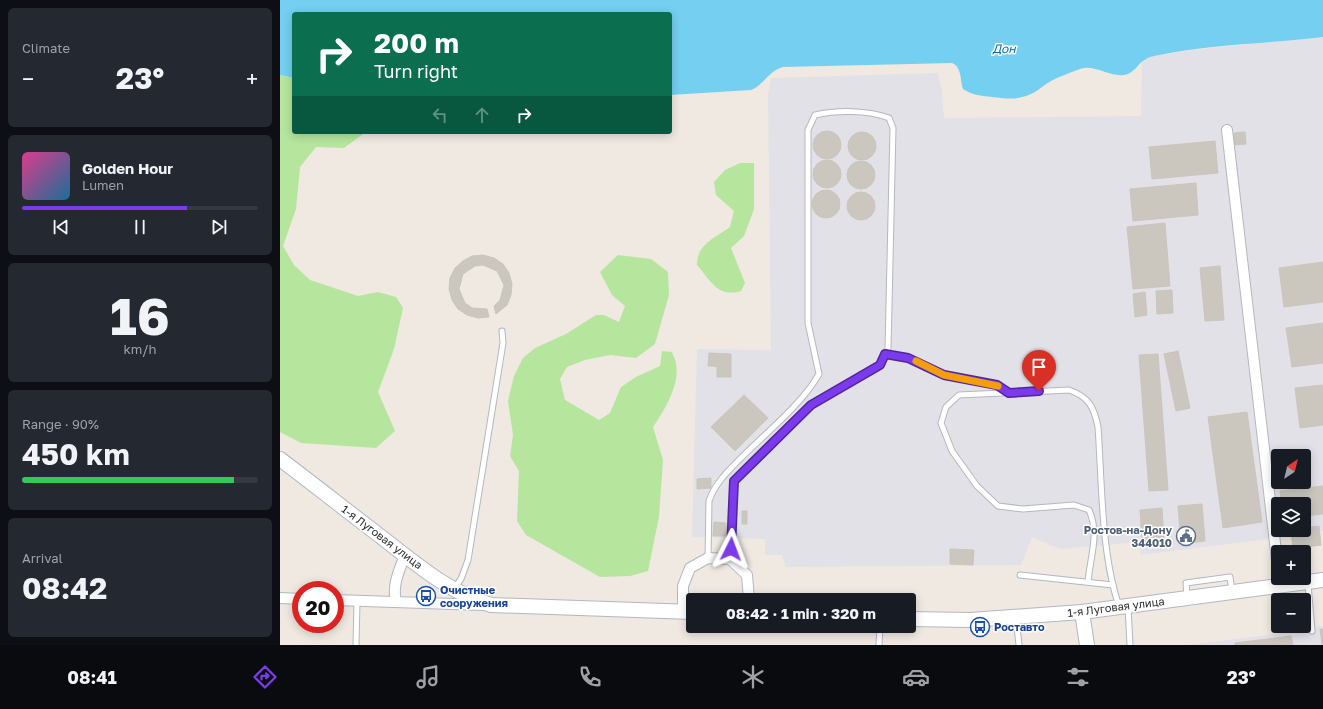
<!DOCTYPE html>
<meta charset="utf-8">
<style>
:root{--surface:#171b24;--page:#242831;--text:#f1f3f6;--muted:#9ea1a6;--line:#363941;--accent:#7c3aed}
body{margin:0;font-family:"Golos Text",sans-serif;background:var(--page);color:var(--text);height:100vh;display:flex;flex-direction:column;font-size:15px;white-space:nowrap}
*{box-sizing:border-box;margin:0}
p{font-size:13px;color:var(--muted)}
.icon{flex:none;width:22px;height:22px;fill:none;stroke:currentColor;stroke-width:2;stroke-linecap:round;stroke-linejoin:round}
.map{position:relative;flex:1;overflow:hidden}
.sheet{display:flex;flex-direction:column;gap:8px;padding:8px;background:#0d0f14;width:280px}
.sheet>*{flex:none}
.top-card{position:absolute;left:12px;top:12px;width:380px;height:122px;border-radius:4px;box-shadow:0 2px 10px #0003;background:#0b6e4f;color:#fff;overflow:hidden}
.needle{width:26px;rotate:35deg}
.controls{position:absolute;left:991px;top:449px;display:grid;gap:8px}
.controls a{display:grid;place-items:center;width:40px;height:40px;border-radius:4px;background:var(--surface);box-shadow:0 2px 10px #0003;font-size:20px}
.speed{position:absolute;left:12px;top:581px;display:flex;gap:8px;font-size:20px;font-weight:700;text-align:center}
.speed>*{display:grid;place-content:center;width:52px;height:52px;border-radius:50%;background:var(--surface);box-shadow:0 2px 10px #0003;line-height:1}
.speed .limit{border:6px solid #d22;background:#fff;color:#111}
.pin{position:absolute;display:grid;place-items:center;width:34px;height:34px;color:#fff;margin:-41px -17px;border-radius:50% 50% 50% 0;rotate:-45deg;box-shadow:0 0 4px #0007}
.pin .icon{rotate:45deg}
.me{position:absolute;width:44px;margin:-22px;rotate:3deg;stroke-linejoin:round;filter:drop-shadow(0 0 3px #0008)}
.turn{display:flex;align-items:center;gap:14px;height:84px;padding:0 16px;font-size:18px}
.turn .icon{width:52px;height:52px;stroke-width:2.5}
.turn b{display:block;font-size:28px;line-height:34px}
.lanes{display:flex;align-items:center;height:38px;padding:0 16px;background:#0003;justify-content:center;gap:20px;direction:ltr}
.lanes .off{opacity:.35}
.big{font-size:30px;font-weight:700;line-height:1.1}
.sheet .card{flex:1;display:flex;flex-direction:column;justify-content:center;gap:6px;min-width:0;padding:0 14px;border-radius:6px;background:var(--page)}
.sheet .dial{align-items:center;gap:0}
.dial b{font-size:52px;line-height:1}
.song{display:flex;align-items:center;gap:12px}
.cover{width:48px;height:48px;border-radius:6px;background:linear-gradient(135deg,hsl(330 70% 55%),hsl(200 70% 35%))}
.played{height:4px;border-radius:2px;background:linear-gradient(90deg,var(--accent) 70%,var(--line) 70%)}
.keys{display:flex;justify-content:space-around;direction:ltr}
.heat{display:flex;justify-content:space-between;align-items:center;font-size:22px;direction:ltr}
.charge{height:6px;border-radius:3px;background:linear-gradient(90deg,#34c759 90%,var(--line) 0)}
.trip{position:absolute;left:406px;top:593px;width:230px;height:40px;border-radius:4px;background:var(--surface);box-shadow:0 2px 10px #0003;font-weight:700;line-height:40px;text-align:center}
.tabs{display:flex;height:64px;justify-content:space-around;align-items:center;background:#090b0e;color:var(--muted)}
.tabs .icon{width:28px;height:28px}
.tabs .selected{color:var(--accent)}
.tabs b{font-size:18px;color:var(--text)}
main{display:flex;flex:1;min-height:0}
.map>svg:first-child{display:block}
</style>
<main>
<section class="sheet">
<div class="card"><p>Climate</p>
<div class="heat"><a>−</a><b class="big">23°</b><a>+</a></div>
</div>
<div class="card">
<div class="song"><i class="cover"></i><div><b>Golden Hour</b><p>Lumen</p></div></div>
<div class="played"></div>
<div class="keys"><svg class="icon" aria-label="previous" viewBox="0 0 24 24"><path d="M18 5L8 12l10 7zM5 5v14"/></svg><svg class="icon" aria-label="pause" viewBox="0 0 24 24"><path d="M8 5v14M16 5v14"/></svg><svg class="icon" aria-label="next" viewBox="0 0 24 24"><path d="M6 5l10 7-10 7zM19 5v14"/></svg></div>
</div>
<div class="card dial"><b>16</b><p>km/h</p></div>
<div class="card"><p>Range · 90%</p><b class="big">450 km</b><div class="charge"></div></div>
<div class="card"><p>Arrival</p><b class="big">08:42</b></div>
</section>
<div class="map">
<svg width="1043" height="645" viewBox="0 0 1043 645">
<rect width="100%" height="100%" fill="#efe9e1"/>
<g fill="#e3e1e8" fill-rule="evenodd">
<path d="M1043,37V531L1037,532L1013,549L1011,536L860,555V542L780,549L752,537L741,565L506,567L502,555H485V539L412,537L417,349L491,350L488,94L491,78L658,73L662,92L664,118L861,116L862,60L866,57L920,49ZM998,456H1024V482H998ZM998,504H1024V530H998Z"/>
<path d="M1043,626V645H908L1004,633V629L1009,628L1010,632L1033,629V627Z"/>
</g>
<g fill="#b6e59e">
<path d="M0,75L14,78V132H82L83,134L64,148L36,147L20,167L16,209L3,246L14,265L30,280L78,296L98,292L116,297L123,308L114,349L98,392L115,431L96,448L21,443L0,432Z"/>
<path d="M460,163H474V209L464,236L451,248L465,283L461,291C438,298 431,281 417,265C417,244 435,238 450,227L454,211L436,195L434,182L445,170Z"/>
<path d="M338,255L371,259L388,272L389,295L375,344L356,358L330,355L305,360L287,367L280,379L285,400L319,420L330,413L341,387L356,377L380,366L382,351L392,352C393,356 396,360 396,364C400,385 384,411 373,427L383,460L379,517L368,571L350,576L320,577L246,535L237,521L239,471L230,456L233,435L228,401L234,376L243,358L255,348L286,334L316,315H324L339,322L345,306L332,295L320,272Z"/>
</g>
<path fill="#75cff0" d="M0,0H1043V37C987,44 929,44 874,56C858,59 857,73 844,75C829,77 814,64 800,69C790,73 780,76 771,81C762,86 754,95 742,97C732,100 722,98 712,97C702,96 692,95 683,89C680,80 682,67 672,63L503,67C488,71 484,85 471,90L390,95V14H14V78L0,75Z"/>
<g fill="#cbc7bf" stroke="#cbc5ba">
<circle cx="547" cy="145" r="14"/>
<path d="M965,132L966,144L955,145L954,133Z"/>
<circle cx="582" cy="146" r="14"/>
<path d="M935,141L938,173L872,179L869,147Z"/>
<circle cx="547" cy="174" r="14"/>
<circle cx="581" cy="175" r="14"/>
<path d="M916,183L918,215L853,221L850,189Z"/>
<circle cx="546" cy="204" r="14"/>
<circle cx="581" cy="206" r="14"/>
<path d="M885,223L890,286L853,289L847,227Z"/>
<path d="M203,255L214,258L223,264L229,273L232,284L231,295L227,305L216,314L214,306L220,300L224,285L217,271L203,265L195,266L183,274L179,289L185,303L192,308L207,309L209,317L198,318L187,315L178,309L172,300L169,289L170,278L175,268L183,261L192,256Z"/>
<path d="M1043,262V302L1004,307L999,268Z"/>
<path d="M940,266L944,320L925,321L920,268Z"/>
<path d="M892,290L893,313L877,314L876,291Z"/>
<path d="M865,292L867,315L855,317L853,294Z"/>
<path d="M1043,323V363L1012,367L1006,328Z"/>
<path d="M898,351L910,408L896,411L884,354Z"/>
<path d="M429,353L451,354V367L428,366Z"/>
<path d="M878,354L888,490L869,491L859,355Z"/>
<rect x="437" y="367" width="14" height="10"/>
<path d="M1043,385V425L1020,428L1015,388Z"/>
<path d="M464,395L488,418L455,451L431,427Z"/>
<path d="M967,412L982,522L943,528L928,417Z"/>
<path d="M431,478V488L417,489V479Z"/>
<path d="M1043,486V514L1024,516V504H1002L1000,491Z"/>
<path d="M922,504L925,541L901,544L898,506Z"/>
<path d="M882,508L884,540L862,542L860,510Z"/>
<rect x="462" y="511" width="5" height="13"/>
<path d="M434,522L446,523V536H433Z"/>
<path d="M1039,526L1041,545L1013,549L1011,530H1024V528Z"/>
<path d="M670,549L694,550L693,565L670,564Z"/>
<path d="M1040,629H1043V645H1042Z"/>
<path d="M1011,636L1013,645H955V643Z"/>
</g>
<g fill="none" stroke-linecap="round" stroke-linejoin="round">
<g stroke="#b4b7c1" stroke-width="7">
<g id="service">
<path d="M605,354L628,358L664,375L717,385L728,392"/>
<path d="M428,558L429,501C435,483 449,470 462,457C486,433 523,403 539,374L528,323V130L535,115C557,110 588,110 609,118L613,128L608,349L600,365L531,405L454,481L450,559"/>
<path d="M740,575L833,585"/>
<path d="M808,582C810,557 820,534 809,510L794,505L743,509L718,506L697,486L672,451L661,423L666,407L679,395L789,390C809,397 814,407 818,427C822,482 821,554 839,606"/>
<path d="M1028,584L1032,631"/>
<path d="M174,588L181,579L188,560L223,343L222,331"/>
<path d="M907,597L906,583L950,577L952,592"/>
<path d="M848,607L850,645"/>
<path d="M736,618L739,645"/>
<path d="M76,645L77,601"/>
<path d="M599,645L600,626"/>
</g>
</g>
<g stroke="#b4b7c1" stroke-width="12">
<g id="minor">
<path d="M947,130L998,569"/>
<path d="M0,598L21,599"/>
<path d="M55,600L203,605"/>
<path d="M116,602C112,585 119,571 125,555"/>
<path d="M403,612V586L410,568L428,558L450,559L467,575L469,600"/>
</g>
</g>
<g stroke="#b4b7c1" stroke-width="16">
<g id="secondary">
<path d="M0,459C33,484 66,510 100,536C134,562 169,593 211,605L413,612"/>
<path d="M802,612L807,645"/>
<path d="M629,619L690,620L802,612L1043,580"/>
</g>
</g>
<use href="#service" stroke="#fff" stroke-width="5"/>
<use href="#minor" stroke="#fff" stroke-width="10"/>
<use href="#secondary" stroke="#fff" stroke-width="14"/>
</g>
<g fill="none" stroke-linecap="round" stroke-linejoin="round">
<g stroke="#51269a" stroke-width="10">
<path id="route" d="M451,549L454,481L531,405L600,365L605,354L628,358L664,375L717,385L729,393L759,391"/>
</g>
<use href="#route" stroke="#7c3aed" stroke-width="7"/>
<path stroke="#f59e0b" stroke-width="7" d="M636,361L664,375L718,386"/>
</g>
<defs>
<g id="civic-ring" transform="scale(1)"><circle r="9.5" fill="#fff" stroke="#5c6f8a" stroke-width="1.5"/><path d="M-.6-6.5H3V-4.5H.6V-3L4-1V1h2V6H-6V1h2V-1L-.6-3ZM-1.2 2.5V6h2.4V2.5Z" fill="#5c6f8a"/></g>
<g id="bus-ring" transform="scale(1)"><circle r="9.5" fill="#fff" stroke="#1a4fb4" stroke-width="1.5"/><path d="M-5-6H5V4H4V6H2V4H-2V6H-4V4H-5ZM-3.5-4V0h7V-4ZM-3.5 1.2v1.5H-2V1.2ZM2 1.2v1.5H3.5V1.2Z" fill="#1a4fb4"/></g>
</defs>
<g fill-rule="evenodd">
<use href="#civic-ring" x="906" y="536"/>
<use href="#bus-ring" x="146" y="596"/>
<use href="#bus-ring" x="700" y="627"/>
</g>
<g text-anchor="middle" stroke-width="3" stroke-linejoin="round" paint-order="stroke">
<g font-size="11" font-weight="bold" fill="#4e5e75" stroke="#fff" text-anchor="end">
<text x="892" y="534">Ростов-на-Дону<tspan x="892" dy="13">344010</tspan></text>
</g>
<g font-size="11" fill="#2e2e2e" stroke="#fff">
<text transform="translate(102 537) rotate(37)" y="4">1-я Луговая улица</text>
<text transform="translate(836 607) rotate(-7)" y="4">1-я Луговая улица</text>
</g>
<g font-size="11" font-weight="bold" fill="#164399" stroke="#fff" text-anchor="start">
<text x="160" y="594">Очистные<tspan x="160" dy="13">сооружения</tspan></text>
<text x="714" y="631">Роставто</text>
</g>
<g font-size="12" font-style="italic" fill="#0d6fa3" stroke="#fff">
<text x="724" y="53">Дон</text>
</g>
</g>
</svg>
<div class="controls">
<a><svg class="needle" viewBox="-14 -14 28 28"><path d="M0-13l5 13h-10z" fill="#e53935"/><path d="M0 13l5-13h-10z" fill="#9ea1a6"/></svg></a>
<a><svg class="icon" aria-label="layers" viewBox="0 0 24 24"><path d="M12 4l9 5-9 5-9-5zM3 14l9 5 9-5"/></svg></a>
<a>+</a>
<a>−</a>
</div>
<div class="speed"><div class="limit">20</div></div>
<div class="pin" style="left:759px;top:391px;background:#d93025"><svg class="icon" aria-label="arrive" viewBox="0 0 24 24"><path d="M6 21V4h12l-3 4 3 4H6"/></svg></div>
<svg class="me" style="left:451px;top:549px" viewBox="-20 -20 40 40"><path d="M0-17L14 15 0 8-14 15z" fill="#7c3aed" stroke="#fff" stroke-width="4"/></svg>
<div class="trip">08:42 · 1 min · 320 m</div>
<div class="top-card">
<div class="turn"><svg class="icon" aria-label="right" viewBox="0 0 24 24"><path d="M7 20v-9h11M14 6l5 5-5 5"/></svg><div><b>200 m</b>Turn right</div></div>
<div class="lanes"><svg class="icon off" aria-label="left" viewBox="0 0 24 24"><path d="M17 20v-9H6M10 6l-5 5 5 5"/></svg><svg class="icon off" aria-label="ahead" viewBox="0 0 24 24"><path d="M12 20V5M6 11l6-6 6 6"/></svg><svg class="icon" aria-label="right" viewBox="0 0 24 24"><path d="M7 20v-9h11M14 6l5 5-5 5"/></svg></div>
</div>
</div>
</main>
<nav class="tabs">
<b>08:41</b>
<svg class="icon selected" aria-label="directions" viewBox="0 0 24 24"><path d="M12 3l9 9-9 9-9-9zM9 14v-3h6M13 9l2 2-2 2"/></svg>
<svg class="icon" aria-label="music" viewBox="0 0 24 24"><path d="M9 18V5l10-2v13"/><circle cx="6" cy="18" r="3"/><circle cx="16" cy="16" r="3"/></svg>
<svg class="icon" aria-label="phone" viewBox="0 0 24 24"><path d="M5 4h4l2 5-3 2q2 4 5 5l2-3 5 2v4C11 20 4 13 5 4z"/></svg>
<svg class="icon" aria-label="climate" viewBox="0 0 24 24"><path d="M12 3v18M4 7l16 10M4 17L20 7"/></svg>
<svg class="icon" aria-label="car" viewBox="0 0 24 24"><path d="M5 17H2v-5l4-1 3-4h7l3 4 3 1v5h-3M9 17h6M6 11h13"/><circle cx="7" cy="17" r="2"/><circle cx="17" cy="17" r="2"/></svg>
<svg class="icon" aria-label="filters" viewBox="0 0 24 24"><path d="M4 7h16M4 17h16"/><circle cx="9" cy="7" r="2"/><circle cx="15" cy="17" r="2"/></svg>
<b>23°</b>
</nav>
